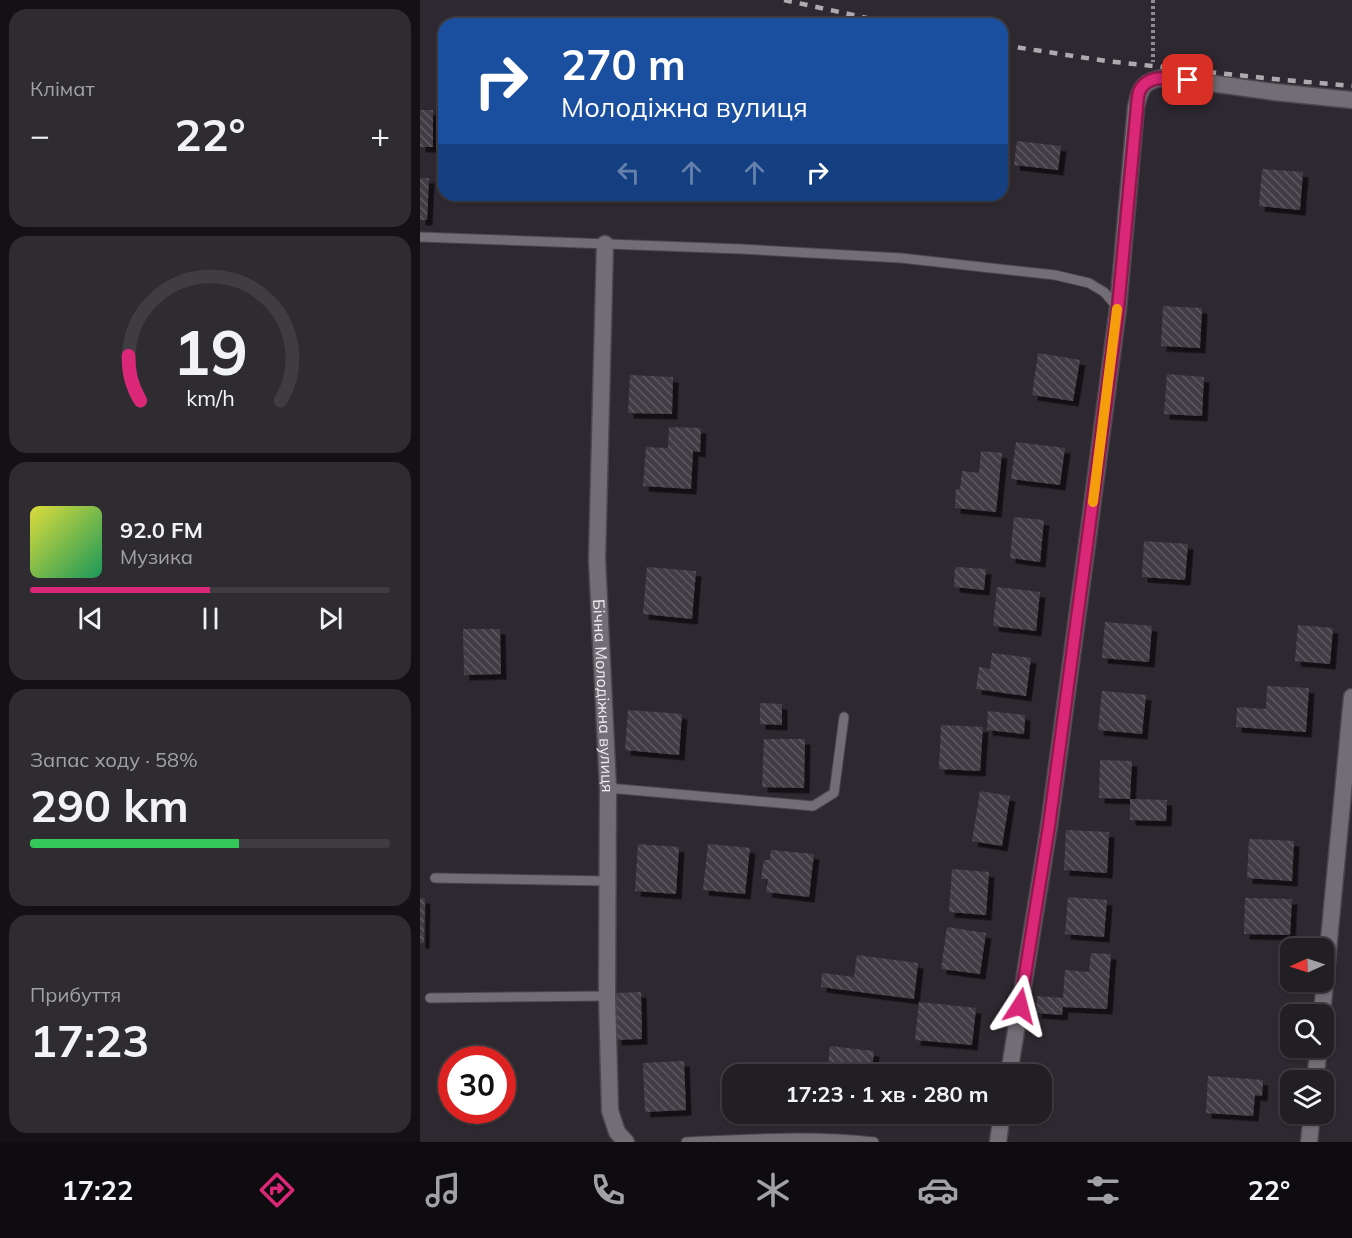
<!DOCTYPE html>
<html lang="uk">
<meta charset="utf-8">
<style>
:root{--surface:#221f24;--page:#2e2c31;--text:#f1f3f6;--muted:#a2a2a6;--line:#3f3d41;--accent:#db2777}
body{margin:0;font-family:Mulish,sans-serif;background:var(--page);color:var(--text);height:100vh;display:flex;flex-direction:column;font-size:22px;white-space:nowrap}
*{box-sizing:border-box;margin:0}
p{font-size:20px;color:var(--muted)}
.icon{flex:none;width:33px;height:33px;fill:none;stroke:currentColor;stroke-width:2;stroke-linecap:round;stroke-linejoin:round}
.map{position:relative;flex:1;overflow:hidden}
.details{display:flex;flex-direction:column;gap:9px;padding:9px;background:#131114;width:420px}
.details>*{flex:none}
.guide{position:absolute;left:18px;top:18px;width:570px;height:183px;border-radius:18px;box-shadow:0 2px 4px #0004,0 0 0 2px var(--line);background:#1a4fa0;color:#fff;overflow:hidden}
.needle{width:39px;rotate:267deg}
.tools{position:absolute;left:860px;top:938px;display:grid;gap:12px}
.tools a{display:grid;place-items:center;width:54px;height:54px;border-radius:12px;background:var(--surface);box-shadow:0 2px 4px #0004,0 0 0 2px var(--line);font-size:30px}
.speed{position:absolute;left:18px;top:1046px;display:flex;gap:12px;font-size:30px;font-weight:700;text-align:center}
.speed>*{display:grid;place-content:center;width:78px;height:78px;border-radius:50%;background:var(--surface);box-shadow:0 2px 4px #0004,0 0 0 2px var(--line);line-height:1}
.speed .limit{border:9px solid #d22;background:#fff;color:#111}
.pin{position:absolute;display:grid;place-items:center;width:51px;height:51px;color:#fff;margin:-26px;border-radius:12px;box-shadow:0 3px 9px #0006}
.me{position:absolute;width:66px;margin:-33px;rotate:9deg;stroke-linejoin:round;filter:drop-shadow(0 0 4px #0008)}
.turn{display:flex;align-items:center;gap:21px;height:126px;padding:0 24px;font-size:27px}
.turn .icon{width:78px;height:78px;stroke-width:2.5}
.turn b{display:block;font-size:42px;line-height:51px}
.lanes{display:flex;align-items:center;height:57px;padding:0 24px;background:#0003;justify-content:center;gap:30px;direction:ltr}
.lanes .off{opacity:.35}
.big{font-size:45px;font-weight:700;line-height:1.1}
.details .tile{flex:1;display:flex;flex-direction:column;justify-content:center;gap:9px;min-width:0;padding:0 21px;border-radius:18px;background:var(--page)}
.details .dial{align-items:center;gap:0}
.dial svg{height:156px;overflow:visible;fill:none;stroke:var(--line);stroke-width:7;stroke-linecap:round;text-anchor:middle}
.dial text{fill:var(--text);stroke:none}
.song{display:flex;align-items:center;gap:18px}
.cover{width:72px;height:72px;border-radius:9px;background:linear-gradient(135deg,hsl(60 70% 55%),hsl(150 70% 35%))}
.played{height:6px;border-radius:3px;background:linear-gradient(90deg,var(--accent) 50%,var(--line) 50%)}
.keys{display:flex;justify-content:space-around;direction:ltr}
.heat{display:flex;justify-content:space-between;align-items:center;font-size:33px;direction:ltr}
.charge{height:9px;border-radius:4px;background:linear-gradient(90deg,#34c759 58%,var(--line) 0)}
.trip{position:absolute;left:302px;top:1064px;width:330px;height:60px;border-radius:18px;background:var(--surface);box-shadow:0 2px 4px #0004,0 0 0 2px var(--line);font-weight:700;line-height:60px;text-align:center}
.menu{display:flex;height:96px;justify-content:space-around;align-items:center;background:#0e0c0e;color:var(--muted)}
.menu .icon{width:42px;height:42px}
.menu .current{color:var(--accent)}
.menu b{font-size:27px;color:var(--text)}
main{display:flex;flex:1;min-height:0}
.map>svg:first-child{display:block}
</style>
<main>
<section class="details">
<div class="tile"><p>Клімат</p>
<div class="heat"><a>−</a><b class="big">22°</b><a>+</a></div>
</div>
<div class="tile dial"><svg viewBox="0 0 100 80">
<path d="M14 69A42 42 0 1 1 86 69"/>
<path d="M14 69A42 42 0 0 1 8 46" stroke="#db2777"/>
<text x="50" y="56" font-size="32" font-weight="700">19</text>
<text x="50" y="72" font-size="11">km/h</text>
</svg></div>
<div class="tile">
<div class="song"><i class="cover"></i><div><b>92.0 FM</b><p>Музика</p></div></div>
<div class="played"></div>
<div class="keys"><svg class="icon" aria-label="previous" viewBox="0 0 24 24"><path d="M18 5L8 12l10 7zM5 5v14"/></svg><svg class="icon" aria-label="pause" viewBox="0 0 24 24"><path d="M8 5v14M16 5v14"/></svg><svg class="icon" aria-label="next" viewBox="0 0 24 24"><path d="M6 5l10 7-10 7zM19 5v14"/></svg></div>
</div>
<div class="tile"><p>Запас ходу · 58%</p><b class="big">290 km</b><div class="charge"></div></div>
<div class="tile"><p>Прибуття</p><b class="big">17:23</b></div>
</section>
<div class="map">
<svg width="932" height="1142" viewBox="0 0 932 1142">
<defs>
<pattern id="building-back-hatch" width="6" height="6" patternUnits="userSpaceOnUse" patternTransform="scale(1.5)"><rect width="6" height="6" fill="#433d45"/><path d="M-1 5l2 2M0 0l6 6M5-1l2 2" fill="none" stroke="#5f5960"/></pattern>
<filter id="shadow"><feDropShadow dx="5.5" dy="5.5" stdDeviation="0" flood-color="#0009"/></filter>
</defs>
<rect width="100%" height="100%" fill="#2e2930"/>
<g fill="url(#building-back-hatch)" filter="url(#shadow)">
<rect x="0" y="110" width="13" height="37"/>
<path d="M597,141L641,146L638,170L594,165Z"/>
<path d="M842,169L883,172L880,210L839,206Z"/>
<path d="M0,178H9L7,220H0Z"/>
<path d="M743,306L782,308L780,348L741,346Z"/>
<path d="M618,353L660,360L653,401L612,395Z"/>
<path d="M747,374L784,377L782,416L744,414Z"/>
<path d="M210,375L253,377L252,414L208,413Z"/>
<path d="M249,427L281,428L280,452L273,451L271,489L223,486L226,447L248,448Z"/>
<path d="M596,442L645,448L640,485L591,479Z"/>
<path d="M561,451L582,453L576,512L535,508L536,489H540L542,471L559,473Z"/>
<path d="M594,517L624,520L620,562L590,558Z"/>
<path d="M724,541L768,544L765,580L722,577Z"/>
<path d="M227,567L276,571L272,619L223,614Z"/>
<path d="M535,567L566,569L564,590L534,587Z"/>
<path d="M577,587L620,592L616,631L573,626Z"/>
<path d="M685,622L732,626L729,662L682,658Z"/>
<path d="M878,625L913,628L910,664L875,661Z"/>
<path d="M43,629H80L81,674L44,675Z"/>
<path d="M572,653L611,658L606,696L556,689L559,667L570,669Z"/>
<path d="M847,686L889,688L886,732L816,727L817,707L846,709Z"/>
<path d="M682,691L726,695L722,734L678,730Z"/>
<path d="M340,703L362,704V725L340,724Z"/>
<path d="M208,710L262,714L259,755L205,750Z"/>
<path d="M568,711L605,715L604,734L567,730Z"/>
<path d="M521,725L563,727L560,771L519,769Z"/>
<path d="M344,739H385L384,788L342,787Z"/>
<path d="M680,760L712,761L710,799L679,798Z"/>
<path d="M560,791L590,796L582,846L552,841Z"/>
<path d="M710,799L747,800L746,821L710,820Z"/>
<path d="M646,830L689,832L687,873L644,870Z"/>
<path d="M829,839L874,841L872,881L827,878Z"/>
<path d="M218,844L259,847L256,894L215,891Z"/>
<path d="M288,844L330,848L325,894L283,890Z"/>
<path d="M351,850L394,854L389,897L346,892L348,879H341L344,860H350Z"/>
<path d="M532,869L569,872L566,915L529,912Z"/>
<path d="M648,897L687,900L684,937L645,934Z"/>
<path d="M0,898H5L4,943H0Z"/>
<path d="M825,898L872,899L870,935L824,934Z"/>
<path d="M527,927L566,933L560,974L521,969Z"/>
<path d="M671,953L691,954L687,1009L643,1007L642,1015L616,1013L617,996L643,998L645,970L669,972Z"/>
<path d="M437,955L498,963L494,999L401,987L402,973L434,977Z"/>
<path d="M221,992L222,1039L196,1040V993Z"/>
<path d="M499,1002L556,1008L552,1045L495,1040Z"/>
<path d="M410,1046L454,1051L452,1070L408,1065Z"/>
<path d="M264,1061L266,1110L225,1112L223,1063Z"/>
<path d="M788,1076L843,1080L842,1096L835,1095L833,1116L786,1113Z"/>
</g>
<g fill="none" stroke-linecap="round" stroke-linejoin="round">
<g stroke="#4b464c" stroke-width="11">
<g id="service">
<path d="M0,237L321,249L481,258L635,275L669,283L684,292L698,308"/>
<path d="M188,788L393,806L414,793L424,717"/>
<path d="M15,878L187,881"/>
<path d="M10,998L187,996"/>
<path d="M266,1142C328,1139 392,1135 454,1142"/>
</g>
</g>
<g stroke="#4b464c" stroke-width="19">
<g id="minor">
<path id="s1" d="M185,244L177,559L188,788L187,996L190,1111L197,1132L206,1142"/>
<path d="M902,1014L932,697"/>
<path d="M589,1074L629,826L669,529L698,308L716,107C721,85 724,81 746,77L854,92L932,100"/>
<path d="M895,1080L899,1047"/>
<path d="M578,1142L582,1113"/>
<path d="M889,1142L892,1113"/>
</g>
</g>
<path stroke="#8f8b91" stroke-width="4" stroke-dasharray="3 3" stroke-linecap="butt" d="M733,0V62"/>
<use href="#service" stroke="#736d76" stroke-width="9"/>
<use href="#minor" stroke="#736d76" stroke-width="16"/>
<g stroke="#ada9af" stroke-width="4.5" stroke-dasharray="8 8" stroke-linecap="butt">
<path d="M364,0L475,24"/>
<path d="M582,45L686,61L854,79L932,86"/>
</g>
</g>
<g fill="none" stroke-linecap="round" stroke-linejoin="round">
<g stroke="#8e194d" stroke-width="15">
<path id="route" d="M600,1006L629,826L669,529L698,308L717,107C717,103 718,97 719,92C727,73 751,78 768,80"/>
</g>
<use href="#route" stroke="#db2777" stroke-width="10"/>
<path stroke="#f59e0b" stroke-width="10" d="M673,502L697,309"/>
</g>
<g text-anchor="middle" stroke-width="6" stroke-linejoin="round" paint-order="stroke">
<g font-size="16" fill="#f1edf2" stroke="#2e2930">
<text dy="6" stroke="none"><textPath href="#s1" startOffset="452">Бічна Молодіжна вулиця</textPath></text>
</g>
</g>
</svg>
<div class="tools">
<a><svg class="needle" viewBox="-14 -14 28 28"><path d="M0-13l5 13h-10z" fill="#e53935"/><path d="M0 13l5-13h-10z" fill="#a2a2a6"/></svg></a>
<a><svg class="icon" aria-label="search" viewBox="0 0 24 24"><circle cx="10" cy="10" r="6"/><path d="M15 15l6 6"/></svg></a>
<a><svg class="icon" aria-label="layers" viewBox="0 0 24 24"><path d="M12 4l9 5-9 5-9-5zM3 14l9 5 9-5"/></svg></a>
</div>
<div class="speed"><div class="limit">30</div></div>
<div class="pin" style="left:768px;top:80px;background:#d93025"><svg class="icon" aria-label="arrive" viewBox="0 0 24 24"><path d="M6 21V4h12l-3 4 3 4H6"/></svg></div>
<svg class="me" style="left:600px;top:1006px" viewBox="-20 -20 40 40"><path d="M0-17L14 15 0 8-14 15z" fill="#db2777" stroke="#fff" stroke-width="4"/></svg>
<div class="trip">17:23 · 1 хв · 280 m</div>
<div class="guide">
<div class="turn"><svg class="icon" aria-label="right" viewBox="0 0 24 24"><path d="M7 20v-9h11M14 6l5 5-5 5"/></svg><div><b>270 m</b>Молодіжна вулиця</div></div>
<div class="lanes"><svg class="icon off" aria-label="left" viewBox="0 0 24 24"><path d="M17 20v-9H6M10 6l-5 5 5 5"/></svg><svg class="icon off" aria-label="ahead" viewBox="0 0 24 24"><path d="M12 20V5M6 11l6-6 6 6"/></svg><svg class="icon off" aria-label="ahead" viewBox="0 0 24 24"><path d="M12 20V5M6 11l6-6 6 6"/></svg><svg class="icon" aria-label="right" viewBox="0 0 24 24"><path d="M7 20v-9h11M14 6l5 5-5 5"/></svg></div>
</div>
</div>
</main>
<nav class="menu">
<b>17:22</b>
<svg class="icon current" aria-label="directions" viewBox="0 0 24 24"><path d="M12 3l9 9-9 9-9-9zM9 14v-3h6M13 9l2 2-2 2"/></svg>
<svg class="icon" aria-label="music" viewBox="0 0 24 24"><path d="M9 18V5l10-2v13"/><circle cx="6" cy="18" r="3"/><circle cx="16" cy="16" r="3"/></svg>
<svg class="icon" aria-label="phone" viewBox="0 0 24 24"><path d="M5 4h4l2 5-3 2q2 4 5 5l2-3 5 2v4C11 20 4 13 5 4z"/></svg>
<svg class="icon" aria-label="climate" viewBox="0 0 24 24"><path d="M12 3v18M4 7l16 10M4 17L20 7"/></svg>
<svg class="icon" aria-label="car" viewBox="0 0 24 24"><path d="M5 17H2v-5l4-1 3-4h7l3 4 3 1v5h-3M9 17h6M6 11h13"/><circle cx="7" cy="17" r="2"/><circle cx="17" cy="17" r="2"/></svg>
<svg class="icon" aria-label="filters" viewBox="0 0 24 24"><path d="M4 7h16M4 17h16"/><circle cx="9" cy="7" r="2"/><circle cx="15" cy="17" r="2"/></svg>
<b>22°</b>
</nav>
